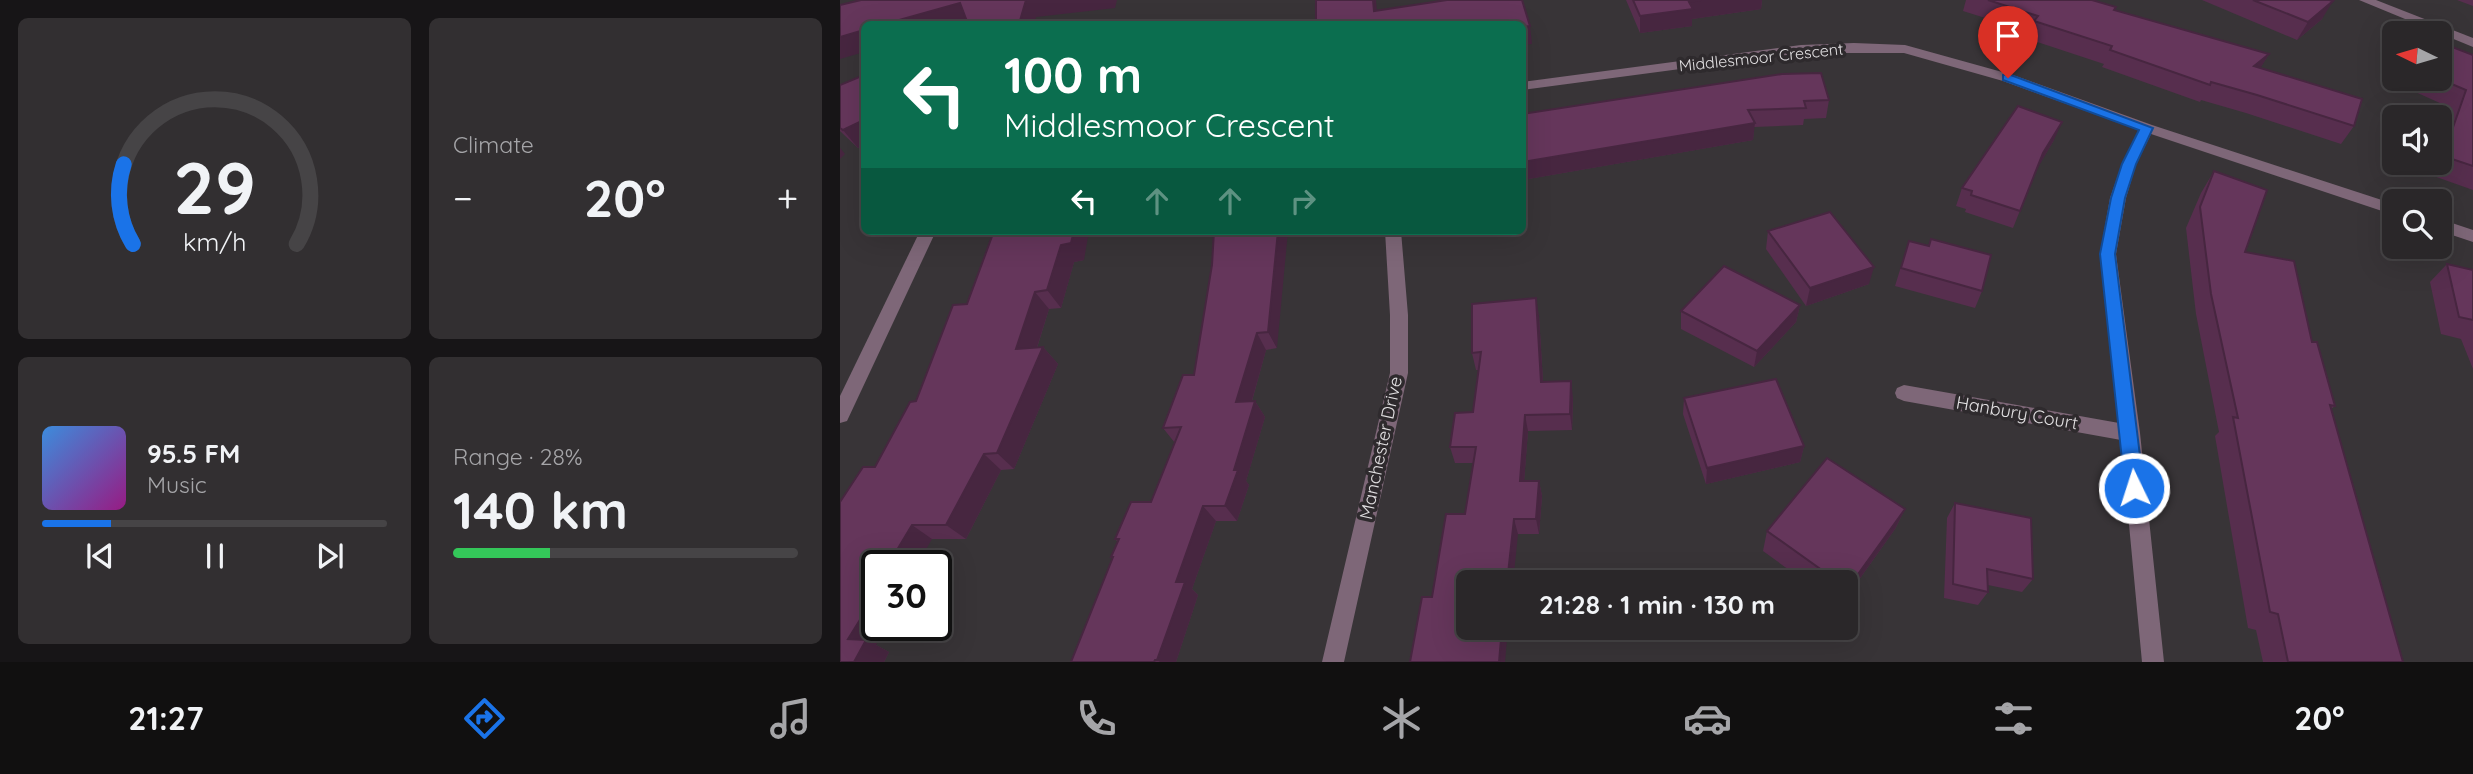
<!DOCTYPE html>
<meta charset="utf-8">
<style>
:root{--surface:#2a2729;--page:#322f31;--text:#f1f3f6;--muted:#a5a5a8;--line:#464446;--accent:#1a73e8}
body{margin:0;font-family:Quicksand,sans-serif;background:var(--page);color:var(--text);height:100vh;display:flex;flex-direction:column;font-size:26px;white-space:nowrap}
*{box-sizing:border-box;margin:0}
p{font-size:23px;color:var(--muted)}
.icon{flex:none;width:38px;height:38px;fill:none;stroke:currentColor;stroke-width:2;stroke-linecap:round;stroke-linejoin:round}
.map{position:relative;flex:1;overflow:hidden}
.drawer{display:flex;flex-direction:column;gap:18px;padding:18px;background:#171517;width:840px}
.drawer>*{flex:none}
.top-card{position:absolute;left:21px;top:21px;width:665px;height:214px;border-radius:10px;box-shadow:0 7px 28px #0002,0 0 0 2px var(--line);background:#0b6e4f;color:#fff;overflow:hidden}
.needle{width:46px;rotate:275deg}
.buttons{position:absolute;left:1542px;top:21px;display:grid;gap:14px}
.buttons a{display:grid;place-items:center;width:70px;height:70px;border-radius:10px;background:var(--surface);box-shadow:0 7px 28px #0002,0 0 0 2px var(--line);font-size:35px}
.speed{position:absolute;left:21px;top:550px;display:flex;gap:14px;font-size:35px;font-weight:700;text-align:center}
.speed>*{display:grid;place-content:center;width:91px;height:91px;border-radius:50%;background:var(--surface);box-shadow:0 7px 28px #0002,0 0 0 2px var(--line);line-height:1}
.speed .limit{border:4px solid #111;border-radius:10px;background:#fff;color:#111}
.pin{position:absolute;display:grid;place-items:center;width:60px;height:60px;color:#fff;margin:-72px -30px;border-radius:50% 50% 50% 0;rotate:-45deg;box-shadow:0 0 7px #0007}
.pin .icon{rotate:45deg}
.me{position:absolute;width:77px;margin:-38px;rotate:356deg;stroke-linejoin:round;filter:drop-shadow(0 0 5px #0008)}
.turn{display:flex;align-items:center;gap:24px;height:147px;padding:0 28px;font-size:32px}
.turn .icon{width:91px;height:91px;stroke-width:2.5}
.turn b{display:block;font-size:49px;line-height:60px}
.lanes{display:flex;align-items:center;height:66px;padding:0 28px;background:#0003;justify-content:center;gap:35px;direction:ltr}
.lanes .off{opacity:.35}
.big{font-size:52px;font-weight:700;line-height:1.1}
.drawer .card{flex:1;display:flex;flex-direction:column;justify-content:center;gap:10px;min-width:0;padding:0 24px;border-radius:10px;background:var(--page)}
.drawer .dial{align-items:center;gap:0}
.dial svg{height:182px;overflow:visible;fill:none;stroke:var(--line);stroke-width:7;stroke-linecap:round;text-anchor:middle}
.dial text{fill:var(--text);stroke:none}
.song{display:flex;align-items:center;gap:21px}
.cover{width:84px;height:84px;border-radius:10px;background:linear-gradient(135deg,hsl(210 70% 55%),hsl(310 70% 35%))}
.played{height:7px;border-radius:4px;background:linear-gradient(90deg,var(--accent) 20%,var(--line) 20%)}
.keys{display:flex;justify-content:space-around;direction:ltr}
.heat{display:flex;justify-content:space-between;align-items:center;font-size:38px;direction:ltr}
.charge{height:10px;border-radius:5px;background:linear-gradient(90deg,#34c759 28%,var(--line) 0)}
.drawer .tiles{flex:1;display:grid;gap:18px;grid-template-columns:repeat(2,1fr)}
.trip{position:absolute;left:616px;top:570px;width:402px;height:70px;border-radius:10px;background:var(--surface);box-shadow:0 7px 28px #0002,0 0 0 2px var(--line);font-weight:700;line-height:70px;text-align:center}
.menu{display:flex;height:112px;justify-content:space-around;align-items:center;background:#111010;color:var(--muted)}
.menu .icon{width:49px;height:49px}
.menu .on{color:var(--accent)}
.menu b{font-size:32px;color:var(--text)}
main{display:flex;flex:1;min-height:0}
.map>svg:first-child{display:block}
</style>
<main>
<section class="drawer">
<div class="tiles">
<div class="card dial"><svg viewBox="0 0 100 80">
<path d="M14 69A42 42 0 1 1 86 69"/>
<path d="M14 69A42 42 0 0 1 10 34" stroke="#1a73e8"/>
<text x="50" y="56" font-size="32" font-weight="700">29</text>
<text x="50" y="72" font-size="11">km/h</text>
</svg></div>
<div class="card"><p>Climate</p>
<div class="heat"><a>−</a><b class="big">20°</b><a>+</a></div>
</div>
<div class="card">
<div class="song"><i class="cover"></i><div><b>95.5 FM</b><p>Music</p></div></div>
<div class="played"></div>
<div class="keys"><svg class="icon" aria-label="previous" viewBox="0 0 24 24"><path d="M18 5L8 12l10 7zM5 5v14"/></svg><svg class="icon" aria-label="pause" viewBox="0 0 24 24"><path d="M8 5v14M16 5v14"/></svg><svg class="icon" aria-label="next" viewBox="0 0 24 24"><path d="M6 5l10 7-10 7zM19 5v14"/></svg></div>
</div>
<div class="card"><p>Range · 28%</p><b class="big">140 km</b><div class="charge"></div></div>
</div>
</section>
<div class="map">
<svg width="1633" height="662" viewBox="0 0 1633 662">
<rect width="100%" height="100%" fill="#383437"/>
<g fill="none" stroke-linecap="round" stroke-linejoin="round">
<g fill="#7e6778" fill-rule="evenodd">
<path d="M1519,0H1536L1633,38V47Z"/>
<path d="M1014,43L1065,45L1173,75L1312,125L1554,204V215L1311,134L1296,164L1286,198L1276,254L1300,433L1324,662H1302L1281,440L1064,401L1057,398L1055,393L1057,388L1064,385L1279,423L1260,254L1270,198L1282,164L1299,130L1163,81L1064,53H961L682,90V82L961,45Z"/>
<path d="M1600,219L1633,230V242L1600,231Z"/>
<path d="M80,231H96L7,421L0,423V396Z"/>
<path d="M545,231H561L568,315V373L504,662H482L550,373V315Z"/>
</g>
</g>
<g fill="#572e4e">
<path d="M786,0H922L921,9L852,19V26L800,33Z"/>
<path d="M1126,0H1252L1275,11L1429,54L1420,68L1514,126L1501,144L1406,113L1361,100L1360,102L1262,67L1264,64L1188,39L1190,32L1123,11Z"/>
<path d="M1362,0H1489L1482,19L1457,40Z"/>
<path d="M1617,0H1633V6Z"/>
<path d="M1633,55V190L1588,174L1592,163H1600V141L1611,108L1562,86L1568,79H1600Z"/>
<path d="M24,75V145L18,148L0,131V85Z"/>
<path d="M989,100L986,118L964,119L963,125L914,127L913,140L682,180V114Z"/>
<path d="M1214,140L1197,168L1173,228L1125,212L1126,209L1116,206L1122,188Z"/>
<path d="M1374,171L1405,252L1472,342L1495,406L1491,409L1563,662H1423L1416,630L1408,628L1375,436L1379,432L1356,314L1346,228L1361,193Z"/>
<path d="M154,231L244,260L234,262L221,308L209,309L197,348L203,347L218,364L174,469L161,470L126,539H92L37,565L36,645L49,652L44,662H0L35,467L76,401L127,304Z"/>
<path d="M374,231L437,348L426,350L412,401H415L425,417L406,481L409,485L397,521H376L352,589L358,595L336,662H231L273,559L271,557L278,542L275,539L311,502L335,443L323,428L354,375L372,265Z"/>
<path d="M928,231L1029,284L966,306L926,249Z"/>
<path d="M1091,239L1142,291L1135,308L1055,286L1069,241L1088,246Z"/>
<path d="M1607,264L1633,270V369L1621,339L1601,334L1590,282Z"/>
<path d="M960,305L956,322L914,367L841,329V311Z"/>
<path d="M699,316L703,382L733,398L732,430L688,431L684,481H699L702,496L699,534H678L592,597L625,514L634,463H615L610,447L633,412L639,370H636L632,353Z"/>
<path d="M844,398L964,446L960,462L866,484L843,414Z"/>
<path d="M1115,503L1193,579L1182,592L1148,585V592L1138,605L1104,598L1107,518Z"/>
<path d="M1065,509L1055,529L1006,598V583H967L923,551L927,531Z"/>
</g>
<g fill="#472640">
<path d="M185,0H277L275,8L196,17L194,24H179Z"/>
<path d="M533,0H536L538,24L534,11Z"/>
<path d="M861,0H922L921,9L852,19V26L800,33V16L849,2Z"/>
<path d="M1493,1L1482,19L1457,40L1468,22Z"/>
<path d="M120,3L132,21L119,24H45Z"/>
<path d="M690,26L692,44L682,45V27Z"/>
<path d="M24,30V52L0,59V37Z"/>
<path d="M1429,54L1418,72L1414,66Z"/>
<path d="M24,120V145L18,148L3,130Z"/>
<path d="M1222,122L1214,140L1196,171L1203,153Z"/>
<path d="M915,123L913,140L682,180V162Z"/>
<path d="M0,148L5,154L0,159Z"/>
<path d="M234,231H249L244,260L234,262L221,308L207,290L221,245Z"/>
<path d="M438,231H448L437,348L428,332Z"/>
<path d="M1034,267L1029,284L966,306L970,288Z"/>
<path d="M195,292L209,309L191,366L176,349Z"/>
<path d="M696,298L699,316L704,398L701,382Z"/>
<path d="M960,305L956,322L914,367L917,351Z"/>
<path d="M417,333L426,350L407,418L396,402Z"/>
<path d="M203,347L218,364L174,469L157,453Z"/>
<path d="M731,381L733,398L732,430L730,414Z"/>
<path d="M415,401L425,417L406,481L409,485L397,521L385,506L394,470Z"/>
<path d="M685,415L688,431L683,496L680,481Z"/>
<path d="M964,446L960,462L866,484L867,468Z"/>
<path d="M144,454L161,470L126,539L106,525Z"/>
<path d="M699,481L702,496L699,534L696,519Z"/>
<path d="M363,506L376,521L352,589L358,595L336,662H320L317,660L336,582Z"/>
<path d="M1065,509L1055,529L1006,598V591L1008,588Z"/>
<path d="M674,519L678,534L673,583H667Z"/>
<path d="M72,525L92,539L77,565H48Z"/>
<path d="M37,584V625H48L36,645L49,652L44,662H14L8,639L26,602Z"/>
<path d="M662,628H668L665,662H659Z"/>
</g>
<g fill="#65365b" stroke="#472640" stroke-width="2">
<path d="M21,0H186L179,24H128L120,3L45,24H24V30L0,37V5Z"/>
<path d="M476,0H533L534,11L607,0H682L690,26L682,27V24H476Z"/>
<path d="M793,0H861L849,2L853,9L800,16Z"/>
<path d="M1148,0H1252L1276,7L1274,10L1429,54L1414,66L1522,99L1514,126L1417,95L1371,82L1370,85L1270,50L1272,46L1194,21L1198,16Z"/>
<path d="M1413,0H1489L1493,1L1468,22Z"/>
<path d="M1602,43L1633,55V166L1603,156L1626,90L1600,79V46Z"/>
<path d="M981,73L989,100L964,101L966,108L908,110L915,123L682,162V114L942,74Z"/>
<path d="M24,75V120L3,130L0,128V85Z"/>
<path d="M1178,106L1222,122L1203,153L1180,211L1131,195L1132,191L1122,188Z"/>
<path d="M1374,171L1427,190L1405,252L1454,261L1472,342H1477L1495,406L1490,405L1563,662H1448L1438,614L1430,612L1393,417L1398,418L1371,294L1360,207Z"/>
<path d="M990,212L1034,267L970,288L928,231Z"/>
<path d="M154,231H234L231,243L221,245L207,290L195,292L176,349L203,347L157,453L144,454L106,525H72L48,565H37V584L26,602H31L8,639L26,640L14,662H0V502L23,467H35L70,402L76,401L113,305L127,304Z"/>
<path d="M374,231H438L428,332L417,333L396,402L415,401L394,470H398L385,506H363L336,582H345L317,660H315L314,662H231L273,557H271L279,539H275L291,502H311L341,427L323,428L343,375H354L372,265Z"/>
<path d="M1091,239L1151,255L1142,291L1061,268L1069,241L1089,246Z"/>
<path d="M1607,264L1633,270V320L1619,317Z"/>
<path d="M884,266L960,305L917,351L841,311Z"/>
<path d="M696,298L701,382L731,381L730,414L685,415L680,481H699L696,519H674L667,583H628V628H662L659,662H570L582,597H592L606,514H625L636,447H610L615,413L633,412L641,352L632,353V304Z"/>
<path d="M936,379L964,446L867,468L844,398Z"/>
<path d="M987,458L1065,509L1008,588L1006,587V583H1000L927,531Z"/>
<path d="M1115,503L1191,518L1193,579L1147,569L1148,592L1113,584Z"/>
</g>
<path fill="#1a73e8" stroke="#114b97" stroke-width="2" d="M1168,74L1313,128L1296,164L1285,198L1275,254L1304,488L1301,494L1294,496L1288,494L1285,488L1260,254L1271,198L1282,164L1299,130L1163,80V75Z"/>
<g text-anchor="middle" stroke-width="7" stroke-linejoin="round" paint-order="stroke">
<g font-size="16" fill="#e2e0e2" stroke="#2e2a2d">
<text transform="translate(921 57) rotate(-6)" y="6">Middlesmoor Crescent</text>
</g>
<g font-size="18" fill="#e2e0e2" stroke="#2e2a2d">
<text transform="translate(1177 413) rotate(10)" y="6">Hanbury Court</text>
<text transform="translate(541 448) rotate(-78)" y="6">Manchester Drive</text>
</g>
</g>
</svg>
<div class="buttons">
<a><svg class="needle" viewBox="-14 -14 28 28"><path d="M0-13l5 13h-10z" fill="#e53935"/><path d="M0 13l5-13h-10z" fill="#a5a5a8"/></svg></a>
<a><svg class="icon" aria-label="sound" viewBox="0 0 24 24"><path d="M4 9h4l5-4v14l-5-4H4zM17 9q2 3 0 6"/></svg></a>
<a><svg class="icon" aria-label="search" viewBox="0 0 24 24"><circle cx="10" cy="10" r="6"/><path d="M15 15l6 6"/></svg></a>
</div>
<div class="speed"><div class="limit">30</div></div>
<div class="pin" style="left:1168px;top:78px;background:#d93025"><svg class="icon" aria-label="arrive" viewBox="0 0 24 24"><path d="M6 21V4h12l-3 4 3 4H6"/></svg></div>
<svg class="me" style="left:1294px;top:488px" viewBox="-20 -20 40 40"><circle r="17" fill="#1a73e8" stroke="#fff" stroke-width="3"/><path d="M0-11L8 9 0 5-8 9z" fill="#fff"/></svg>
<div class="trip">21:28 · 1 min · 130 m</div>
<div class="top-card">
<div class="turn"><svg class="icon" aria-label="left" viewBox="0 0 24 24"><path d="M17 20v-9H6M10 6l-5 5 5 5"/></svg><div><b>100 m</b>Middlesmoor Crescent</div></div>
<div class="lanes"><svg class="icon" aria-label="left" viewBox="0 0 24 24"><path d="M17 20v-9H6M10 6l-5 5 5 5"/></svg><svg class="icon off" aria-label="ahead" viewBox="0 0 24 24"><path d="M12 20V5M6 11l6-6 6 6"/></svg><svg class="icon off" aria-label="ahead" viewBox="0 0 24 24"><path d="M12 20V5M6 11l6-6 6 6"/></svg><svg class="icon off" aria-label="right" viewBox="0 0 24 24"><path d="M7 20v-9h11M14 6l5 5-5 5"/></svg></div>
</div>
</div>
</main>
<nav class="menu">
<b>21:27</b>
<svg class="icon on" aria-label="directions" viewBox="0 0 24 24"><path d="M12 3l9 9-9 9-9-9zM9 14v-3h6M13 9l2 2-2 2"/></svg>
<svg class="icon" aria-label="music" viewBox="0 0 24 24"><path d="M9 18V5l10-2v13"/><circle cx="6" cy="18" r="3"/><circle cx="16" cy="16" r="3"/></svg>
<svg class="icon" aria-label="phone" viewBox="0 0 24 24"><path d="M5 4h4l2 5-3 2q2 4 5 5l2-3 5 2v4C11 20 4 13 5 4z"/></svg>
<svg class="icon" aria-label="climate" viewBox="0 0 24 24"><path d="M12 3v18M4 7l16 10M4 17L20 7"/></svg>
<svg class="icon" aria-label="car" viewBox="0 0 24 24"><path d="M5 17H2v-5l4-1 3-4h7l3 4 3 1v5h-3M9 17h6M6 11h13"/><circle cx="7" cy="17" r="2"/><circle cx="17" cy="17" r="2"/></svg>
<svg class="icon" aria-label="filters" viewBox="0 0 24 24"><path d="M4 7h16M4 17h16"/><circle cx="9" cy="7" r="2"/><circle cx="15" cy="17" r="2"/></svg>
<b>20°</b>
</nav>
